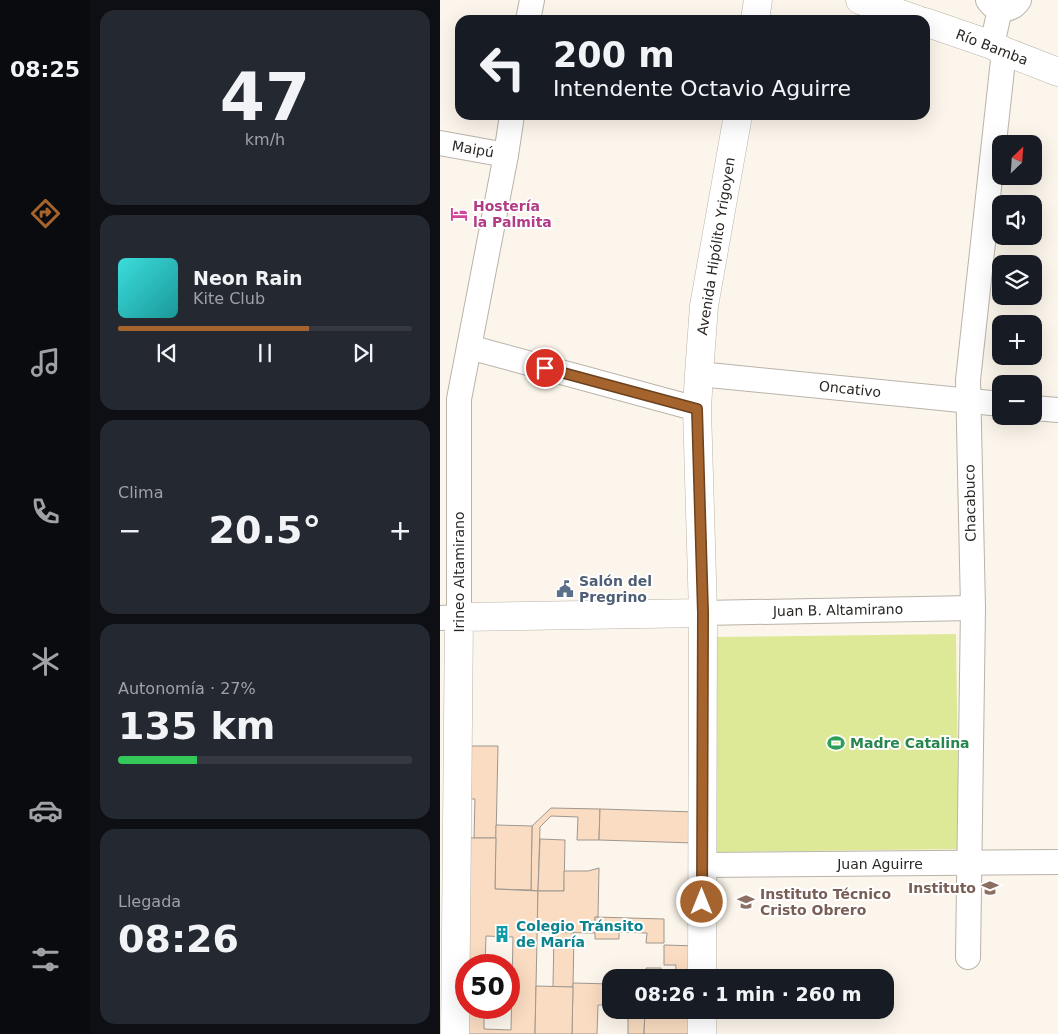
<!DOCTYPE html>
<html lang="es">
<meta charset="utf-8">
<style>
:root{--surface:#171b24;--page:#242831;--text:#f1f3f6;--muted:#9ea1a6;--line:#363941;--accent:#a5642e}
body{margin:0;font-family:"DejaVu Sans",sans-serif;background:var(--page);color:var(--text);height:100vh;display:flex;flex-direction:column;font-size:19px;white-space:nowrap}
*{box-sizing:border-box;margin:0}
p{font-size:16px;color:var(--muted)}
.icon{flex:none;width:28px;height:28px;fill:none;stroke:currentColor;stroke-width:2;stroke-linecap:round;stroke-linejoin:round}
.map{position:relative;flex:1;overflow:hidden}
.side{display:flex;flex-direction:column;gap:10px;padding:10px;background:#0d0f14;width:350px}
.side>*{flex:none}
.banner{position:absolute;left:15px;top:15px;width:475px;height:105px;border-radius:15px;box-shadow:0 5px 20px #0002;background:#171b24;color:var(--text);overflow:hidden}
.needle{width:32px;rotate:25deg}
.tools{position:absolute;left:552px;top:135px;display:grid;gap:10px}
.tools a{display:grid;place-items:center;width:50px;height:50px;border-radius:10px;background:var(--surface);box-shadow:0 5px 20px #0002;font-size:25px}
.speed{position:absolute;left:15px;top:954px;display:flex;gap:10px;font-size:25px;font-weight:700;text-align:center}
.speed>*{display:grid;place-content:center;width:65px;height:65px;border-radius:50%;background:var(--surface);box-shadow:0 5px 20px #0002;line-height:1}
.speed .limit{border:8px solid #d22;background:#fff;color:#111}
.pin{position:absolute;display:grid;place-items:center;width:42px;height:42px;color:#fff;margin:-21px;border:2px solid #fff;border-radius:50%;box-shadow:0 1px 5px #0007}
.me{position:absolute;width:55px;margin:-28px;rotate:0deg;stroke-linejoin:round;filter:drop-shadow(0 0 4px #0008)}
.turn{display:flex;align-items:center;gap:18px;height:105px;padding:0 15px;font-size:22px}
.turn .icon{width:65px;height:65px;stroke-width:2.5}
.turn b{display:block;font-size:35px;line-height:42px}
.big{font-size:38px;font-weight:800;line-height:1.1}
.side .card{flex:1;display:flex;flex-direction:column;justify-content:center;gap:8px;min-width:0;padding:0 18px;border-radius:15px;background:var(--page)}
.side .dial{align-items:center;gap:0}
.dial b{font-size:65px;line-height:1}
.song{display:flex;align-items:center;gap:15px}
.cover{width:60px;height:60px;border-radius:8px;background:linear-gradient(135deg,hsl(180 70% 55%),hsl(180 70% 35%))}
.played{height:5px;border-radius:2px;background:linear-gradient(90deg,var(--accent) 65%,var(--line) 65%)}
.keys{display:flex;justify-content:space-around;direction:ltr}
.heat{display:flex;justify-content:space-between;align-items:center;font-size:28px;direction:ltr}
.charge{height:8px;border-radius:4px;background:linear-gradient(90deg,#34c759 27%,var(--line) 0)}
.trip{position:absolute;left:162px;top:969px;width:292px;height:50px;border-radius:15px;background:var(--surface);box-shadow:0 5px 20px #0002;font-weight:800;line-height:50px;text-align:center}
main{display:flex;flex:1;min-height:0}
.menu{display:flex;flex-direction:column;width:90px;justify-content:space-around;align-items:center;background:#090b0e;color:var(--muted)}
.menu .icon{width:35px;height:35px}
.menu .on{color:var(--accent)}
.menu b{font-size:22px;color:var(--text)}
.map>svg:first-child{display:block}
</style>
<main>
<nav class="menu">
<b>08:25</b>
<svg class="icon on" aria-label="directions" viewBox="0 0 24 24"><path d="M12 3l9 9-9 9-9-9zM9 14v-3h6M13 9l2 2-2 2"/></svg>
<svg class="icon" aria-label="music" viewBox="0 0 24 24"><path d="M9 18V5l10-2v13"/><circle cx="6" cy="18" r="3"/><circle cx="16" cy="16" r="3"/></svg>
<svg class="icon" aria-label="phone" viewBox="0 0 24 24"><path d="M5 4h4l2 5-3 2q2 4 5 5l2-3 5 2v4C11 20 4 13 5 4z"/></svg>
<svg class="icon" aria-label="climate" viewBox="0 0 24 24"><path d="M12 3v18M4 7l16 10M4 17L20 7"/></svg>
<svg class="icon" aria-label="car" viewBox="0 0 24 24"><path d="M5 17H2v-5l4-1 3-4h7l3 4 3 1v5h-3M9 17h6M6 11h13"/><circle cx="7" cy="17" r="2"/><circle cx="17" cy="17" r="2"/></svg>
<svg class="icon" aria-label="filters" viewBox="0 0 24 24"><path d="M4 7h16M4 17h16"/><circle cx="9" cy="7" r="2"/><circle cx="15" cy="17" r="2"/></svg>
</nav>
<section class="side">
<div class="card dial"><b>47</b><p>km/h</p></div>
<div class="card">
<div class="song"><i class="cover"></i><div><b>Neon Rain</b><p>Kite Club</p></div></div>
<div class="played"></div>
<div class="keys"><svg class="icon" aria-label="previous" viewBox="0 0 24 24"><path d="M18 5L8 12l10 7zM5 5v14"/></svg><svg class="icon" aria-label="pause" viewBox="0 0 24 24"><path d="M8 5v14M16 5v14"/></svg><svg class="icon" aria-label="next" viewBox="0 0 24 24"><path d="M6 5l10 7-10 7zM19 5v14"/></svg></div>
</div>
<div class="card"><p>Clima</p>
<div class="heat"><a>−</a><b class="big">20.5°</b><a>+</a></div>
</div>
<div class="card"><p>Autonomía · 27%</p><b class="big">135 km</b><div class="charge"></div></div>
<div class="card"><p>Llegada</p><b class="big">08:26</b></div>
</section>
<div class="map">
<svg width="618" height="1034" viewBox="0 0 618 1034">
<rect width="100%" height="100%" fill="#fcf5eb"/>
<path fill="#dde996" d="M516,634L519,849L277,852L274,637Z"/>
<g fill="#f9dcc1" stroke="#a0978f">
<path d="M30,746H58L56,838H34L35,799H24Z"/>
<path d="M111,808L160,809L159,840H137L138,817L111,816L100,827L98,891L91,890L92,826Z"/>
<path d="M160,809L255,812L254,843L159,840Z"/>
<path d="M56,825L92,826L91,890L55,889Z"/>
<path d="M30,838H56L55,889L98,891L95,1034H25L26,1008H44V1029L71,1030L73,937L46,936L45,965H27Z"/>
<path d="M100,839L125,840L124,891H98Z"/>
<path d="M159,868L158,917H155V933L97,932L98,891H124V871H148Z"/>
<path d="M155,917L224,919V943H206L207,933L179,932V939H155Z"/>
<path d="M114,932L134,933L133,987H113Z"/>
<path d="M224,945L258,946L257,966L247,975V978H235L236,965H224Z"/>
<path d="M206,968H221L220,978H205Z"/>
<path d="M133,983L171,984V1005H158L157,1034H132Z"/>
<path d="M96,986L133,987L132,1034H95Z"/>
<path d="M188,1010H205L204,1034H188Z"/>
<path d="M205,1010H251V1034H204Z"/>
</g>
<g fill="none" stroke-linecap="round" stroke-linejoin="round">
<g stroke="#bab3a9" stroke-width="26">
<g id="minor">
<path d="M548,0C556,12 571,12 579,0"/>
<path d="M88,20L92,0"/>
<path d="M552,45L560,9"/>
<path d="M0,143L66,155"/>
<path d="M29,347L257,409"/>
<path d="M259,374L561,404"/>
<path d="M594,408L618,410"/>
<path d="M263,613L533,608"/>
<path d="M0,618L19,617V399L66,155L72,115"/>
<path d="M261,865L618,862"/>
<path d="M528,957L533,608L528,380L564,51"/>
</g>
</g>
<g stroke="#bab3a9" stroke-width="29">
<g id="major">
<path d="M420,0L478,20"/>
<path d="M315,20L318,0"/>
<path d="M485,22L552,45L564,51L618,72"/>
<path d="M262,978L263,613L257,409L259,374L264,306L298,115"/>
<path d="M262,1010V1034"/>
<path d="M15,1034L19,617L263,613"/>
</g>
</g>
<use href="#minor" stroke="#fff" stroke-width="24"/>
<use href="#major" stroke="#fff" stroke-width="28"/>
</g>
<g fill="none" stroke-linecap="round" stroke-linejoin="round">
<g stroke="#6b411e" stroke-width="12">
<path id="route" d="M105,368L257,409L263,613L262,902"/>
</g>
<use href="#route" stroke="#a5642e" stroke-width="9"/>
</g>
<defs>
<g id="hotel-bare" transform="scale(1.35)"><path d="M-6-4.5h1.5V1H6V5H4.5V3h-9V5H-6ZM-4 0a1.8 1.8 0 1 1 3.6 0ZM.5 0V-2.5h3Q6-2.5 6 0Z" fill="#d1479c" stroke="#fff" stroke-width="2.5" paint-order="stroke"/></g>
<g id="civic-bare" transform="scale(1.35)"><path d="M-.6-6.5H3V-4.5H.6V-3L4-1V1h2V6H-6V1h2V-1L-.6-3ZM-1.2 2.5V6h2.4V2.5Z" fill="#5c6f8a" stroke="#fff" stroke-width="2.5" paint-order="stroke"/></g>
<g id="stadium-bare" transform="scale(1.35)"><path d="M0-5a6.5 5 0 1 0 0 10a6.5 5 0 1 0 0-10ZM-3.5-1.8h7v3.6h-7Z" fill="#2e9e5b" stroke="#fff" stroke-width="2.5" paint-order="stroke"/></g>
<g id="school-bare" transform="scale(1.35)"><path d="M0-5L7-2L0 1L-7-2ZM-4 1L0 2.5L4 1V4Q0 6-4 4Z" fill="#8d6e63" stroke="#fff" stroke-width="2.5" paint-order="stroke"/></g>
<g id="building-bare" transform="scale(1.35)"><path d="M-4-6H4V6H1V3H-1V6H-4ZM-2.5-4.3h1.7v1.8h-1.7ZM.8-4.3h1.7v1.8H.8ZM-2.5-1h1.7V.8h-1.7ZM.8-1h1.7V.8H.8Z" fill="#0f9aa8" stroke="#fff" stroke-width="2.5" paint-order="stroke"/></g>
</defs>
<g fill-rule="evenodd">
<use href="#hotel-bare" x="19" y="214"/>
<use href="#civic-bare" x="125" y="589"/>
<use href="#stadium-bare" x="396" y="743"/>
<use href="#school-bare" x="550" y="888"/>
<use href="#school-bare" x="306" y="902"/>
<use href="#building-bare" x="62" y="934"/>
</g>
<g text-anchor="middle" stroke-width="4" stroke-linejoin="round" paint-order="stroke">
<g font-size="14" fill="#2a2724" stroke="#fff">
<text transform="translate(552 47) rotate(21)" y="5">Río Bamba</text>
<text transform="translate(33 149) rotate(10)" y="5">Maipú</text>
<text transform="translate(276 246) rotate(-81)" y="5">Avenida Hipólito Yrigoyen</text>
<text transform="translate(410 389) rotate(6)" y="5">Oncativo</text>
<text transform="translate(530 503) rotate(-91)" y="5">Chacabuco</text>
<text transform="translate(19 572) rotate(-90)" y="5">Irineo Altamirano</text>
<text transform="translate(398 610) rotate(-1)" y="5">Juan B. Altamirano</text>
<text x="440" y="869">Juan Aguirre</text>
</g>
<g font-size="14" font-weight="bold" fill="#b23c85" stroke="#fff" text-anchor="start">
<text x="33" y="211">Hostería<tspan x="33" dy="16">la Palmita</tspan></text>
</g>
<g font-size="14" font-weight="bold" fill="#4e5e75" stroke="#fff" text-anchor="start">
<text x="139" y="586">Salón del<tspan x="139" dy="16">Pregrino</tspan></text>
</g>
<g font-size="14" font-weight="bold" fill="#27864d" stroke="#fff" text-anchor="start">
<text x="410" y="748">Madre Catalina</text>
</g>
<g font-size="14" font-weight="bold" fill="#785e54" stroke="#fff" text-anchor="end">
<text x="536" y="893">Instituto</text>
<text x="320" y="899" text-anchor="start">Instituto Técnico<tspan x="320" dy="16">Cristo Obrero</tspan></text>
</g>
<g font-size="14" font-weight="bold" fill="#0d838f" stroke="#fff" text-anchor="start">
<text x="76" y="931">Colegio Tránsito<tspan x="76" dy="16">de María</tspan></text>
</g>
</g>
</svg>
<div class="tools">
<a><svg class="needle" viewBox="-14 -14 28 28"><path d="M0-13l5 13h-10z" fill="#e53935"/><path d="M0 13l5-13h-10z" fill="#9ea1a6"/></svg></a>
<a><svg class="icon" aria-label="sound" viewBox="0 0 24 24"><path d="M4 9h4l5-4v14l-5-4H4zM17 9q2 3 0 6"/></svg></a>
<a><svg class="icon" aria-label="layers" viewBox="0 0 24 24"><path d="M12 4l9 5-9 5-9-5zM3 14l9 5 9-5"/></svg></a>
<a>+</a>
<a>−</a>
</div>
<div class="speed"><div class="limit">50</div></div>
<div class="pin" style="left:105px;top:368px;background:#d93025"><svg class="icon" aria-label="arrive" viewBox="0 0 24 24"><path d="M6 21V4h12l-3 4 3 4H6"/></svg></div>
<svg class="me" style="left:262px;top:902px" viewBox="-20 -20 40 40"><circle r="17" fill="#a5642e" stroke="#fff" stroke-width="3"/><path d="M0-11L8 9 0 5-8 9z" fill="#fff"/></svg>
<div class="trip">08:26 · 1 min · 260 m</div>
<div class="banner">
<div class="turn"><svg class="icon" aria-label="left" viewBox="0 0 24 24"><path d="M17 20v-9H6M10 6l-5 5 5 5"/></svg><div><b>200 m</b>Intendente Octavio Aguirre</div></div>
</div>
</div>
</main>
